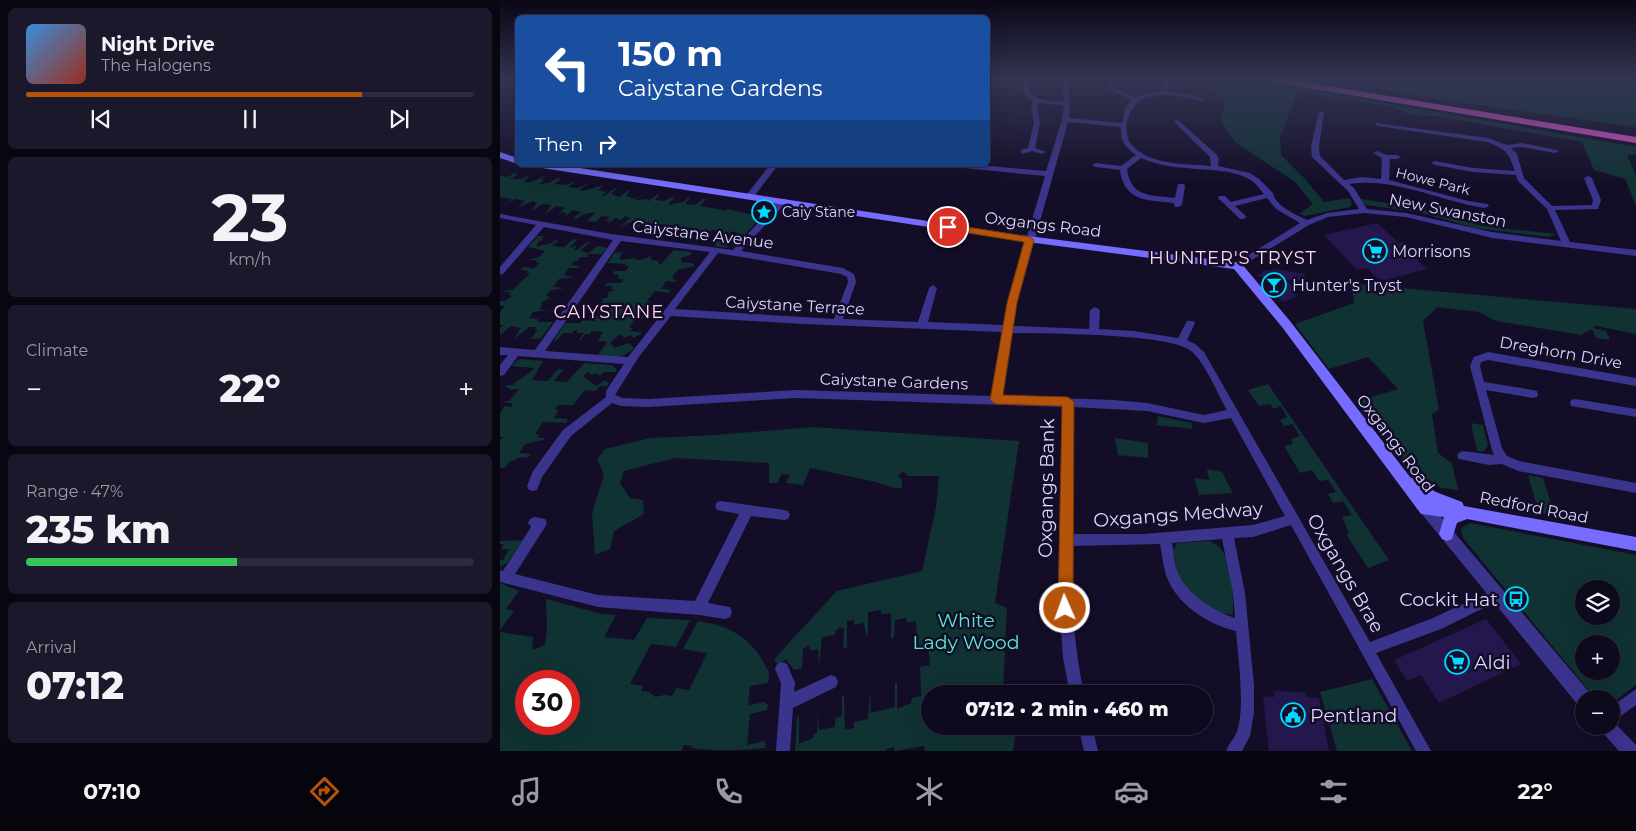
<!DOCTYPE html>
<meta charset="utf-8">
<style>
:root{--surface:#0e0a1e;--page:#1c182b;--text:#f1f3f6;--muted:#9b9aa4;--line:#2e2b3c;--accent:#b45309}
body{margin:0;font-family:Montserrat,sans-serif;background:var(--page);color:var(--text);height:100vh;display:flex;flex-direction:column;font-size:19px;white-space:nowrap}
*{box-sizing:border-box;margin:0}
p{font-size:16px;color:var(--muted)}
.icon{flex:none;width:28px;height:28px;fill:none;stroke:currentColor;stroke-width:2;stroke-linecap:round;stroke-linejoin:round}
.map{position:relative;flex:1;overflow:hidden}
.sheet{display:flex;flex-direction:column;gap:8px;padding:8px;background:#080610;width:500px}
.sheet>*{flex:none}
.banner{position:absolute;left:15px;top:15px;width:475px;height:152px;border-radius:8px;box-shadow:0 5px 20px #0002,0 0 0 1px var(--line);background:#1a4fa0;color:#fff;overflow:hidden}
.buttons{position:absolute;left:1075px;top:580px;display:grid;gap:10px}
.buttons a{display:grid;place-items:center;width:45px;height:45px;border-radius:50%;background:var(--surface);box-shadow:0 5px 20px #0002,0 0 0 1px var(--line);font-size:25px}
.speed{position:absolute;left:15px;top:670px;display:flex;gap:10px;font-size:25px;font-weight:700;text-align:center}
.speed>*{display:grid;place-content:center;width:65px;height:65px;border-radius:50%;background:var(--surface);box-shadow:0 5px 20px #0002,0 0 0 1px var(--line);line-height:1}
.speed .limit{border:8px solid #d22;background:#fff;color:#111}
.pin{position:absolute;display:grid;place-items:center;width:42px;height:42px;color:#fff;margin:-21px;border:2px solid #fff;border-radius:50%;box-shadow:0 1px 5px #0007}
.me{position:absolute;width:55px;margin:-28px;rotate:358deg;stroke-linejoin:round;filter:drop-shadow(0 0 4px #0008)}
.turn{display:flex;align-items:center;gap:18px;height:105px;padding:0 20px;font-size:22px}
.turn .icon{width:65px;height:65px;stroke-width:2.5}
.turn b{display:block;font-size:35px;line-height:42px}
.then{display:flex;align-items:center;height:48px;padding:0 20px;background:#0003;gap:10px;font-size:19px}
.big{font-size:38px;font-weight:800;line-height:1.1}
.sheet .widget{flex:1;display:flex;flex-direction:column;justify-content:center;gap:8px;min-width:0;padding:0 18px;border-radius:8px;background:var(--page)}
.sheet .dial{align-items:center;gap:0}
.dial b{font-size:65px;line-height:1}
.song{display:flex;align-items:center;gap:15px}
.cover{width:60px;height:60px;border-radius:8px;background:linear-gradient(135deg,hsl(210 70% 55%),hsl(10 70% 35%))}
.played{height:5px;border-radius:2px;background:linear-gradient(90deg,var(--accent) 75%,var(--line) 75%)}
.keys{display:flex;justify-content:space-around;direction:ltr}
.heat{display:flex;justify-content:space-between;align-items:center;font-size:28px;direction:ltr}
.charge{height:8px;border-radius:4px;background:linear-gradient(90deg,#34c759 47%,var(--line) 0)}
.trip{position:absolute;left:421px;top:685px;width:292px;height:50px;border-radius:25px;background:var(--surface);box-shadow:0 5px 20px #0002,0 0 0 1px var(--line);font-weight:800;line-height:50px;text-align:center}
.tab-bar{display:flex;height:80px;justify-content:space-around;align-items:center;background:#06040c;color:var(--muted)}
.tab-bar .icon{width:35px;height:35px}
.tab-bar .active{color:var(--accent)}
.tab-bar b{font-size:22px;color:var(--text)}
main{display:flex;flex:1;min-height:0}
.map>svg:first-child{display:block}
</style>
<main>
<section class="sheet">
<div class="widget">
<div class="song"><i class="cover"></i><div><b>Night Drive</b><p>The Halogens</p></div></div>
<div class="played"></div>
<div class="keys"><svg class="icon" aria-label="previous" viewBox="0 0 24 24"><path d="M18 5L8 12l10 7zM5 5v14"/></svg><svg class="icon" aria-label="pause" viewBox="0 0 24 24"><path d="M8 5v14M16 5v14"/></svg><svg class="icon" aria-label="next" viewBox="0 0 24 24"><path d="M6 5l10 7-10 7zM19 5v14"/></svg></div>
</div>
<div class="widget dial"><b>23</b><p>km/h</p></div>
<div class="widget"><p>Climate</p>
<div class="heat"><a>−</a><b class="big">22°</b><a>+</a></div>
</div>
<div class="widget"><p>Range · 47%</p><b class="big">235 km</b><div class="charge"></div></div>
<div class="widget"><p>Arrival</p><b class="big">07:12</b></div>
</section>
<div class="map">
<svg width="1136" height="751" viewBox="0 0 1136 751">
<rect width="100%" height="100%" fill="#130d28"/>
<g fill="#103233" fill-rule="evenodd">
<path d="M709,79H746L1136,147V154L1127,155L1136,176V206L1125,179L1094,170L1082,142L942,117L907,114L894,107L798,92L780,137L781,155L806,180L824,202L850,198L852,204L850,207L805,216L799,214L813,204L795,182L735,142L721,121L725,100L712,99L718,94L706,84Z"/>
<path d="M815,79H1136V127L956,102Z"/>
<path d="M16,172H18L15,174L17,175L10,179H22L31,174L24,182C30,183 37,180 43,176H45L41,179L44,180L39,184L49,183L57,178L61,179L55,184L67,185L76,181L68,187L77,188L90,183L79,190L83,191L104,185L98,190L106,192L102,195L104,196L115,188H117L111,194L119,197L129,190H131L126,196L135,199L146,192L135,200L149,199L146,203L158,194H160L155,200L164,201L175,196L168,205L183,202L188,198H190L185,204L195,205L203,199H206L200,206L224,210L222,212L228,209L253,215L261,210L264,211V214L241,239L237,233L233,231L223,236L228,248L214,246L220,236L215,232L217,229L209,231L202,239L199,238L203,232L190,229L188,232L190,233L184,237L187,231L179,236L185,229L179,227L180,226L177,225L169,235L165,234L167,231L165,230L170,227L169,226L160,224L150,232L153,228L151,227L153,224L143,223L133,231L138,222C129,220 127,225 120,228L130,218L125,216L121,220L115,218L107,225L109,221H106L110,217L102,216L95,222L87,221L96,212L85,214L76,219L73,218L81,212L73,210L65,217L67,213L61,216L66,212H63L57,215L65,208L57,206L46,213L51,205L43,204L31,211L37,203L33,201L17,208L25,201L15,199L3,205L12,199L0,197V176L8,177Z"/>
<path d="M861,199L906,206L983,226L1056,234L1049,237L975,228L918,212L866,205Z"/>
<path d="M38,236H44L41,239L44,240L39,241L36,247L52,243L60,236L56,240L58,241L52,246L64,247L73,239L77,240L69,248L77,246L74,250H77L87,242L89,243L80,251L89,253L98,246L107,248L102,254H89L87,256L91,257H80L78,261H74L71,265L79,266L77,268H68L64,275L74,277L59,279L53,287L66,288L51,290L46,295L49,296L48,298L57,299H47L41,303L43,304L39,310H51L33,312L29,318L38,319L37,322H53L40,339H31L38,329H35L36,327H29L14,339L21,328L11,326L0,335V328L4,325H0V312L5,306L0,305V301H5L12,296L9,295L11,292L0,291L13,290L30,273H27L28,271L20,269L25,267L34,269L39,263L36,262L37,260H28L39,257L45,251L28,247Z"/>
<path d="M174,250L191,252V255L181,258L182,263H193L194,266L178,270L172,276H174L172,279L177,280L176,282L166,281L161,289L171,290L169,293L155,291L147,301L151,302L139,314L150,316L148,319L137,318L129,327L132,328L130,331L143,333L133,338L131,335L125,338L121,334L110,342L114,348L129,343L134,348C125,358 110,359 98,354L107,343L105,341H98L103,332L92,331L90,334H85L81,340H79L84,333H77L78,331L75,330L72,333H63L56,341L54,340L65,323H80L82,320L94,321L100,311H88L92,307H102L103,304H100L104,299L97,298H107L108,292L115,290L111,289L112,286H105L107,283H121L124,279H117L119,275L113,274L114,271H126L129,266H125L126,264L108,263L114,253L122,252L119,260L136,258L135,260C143,260 147,258 152,255L150,259L160,262L158,264L160,265Z"/>
<path d="M857,284L1136,309V334L1096,326L1093,328L1106,331L1110,340L1096,338L1092,329L1081,335L996,321L979,312L937,307L923,321L939,410L932,414L938,453L952,463L958,490L942,488L914,473L855,402L898,389L868,357L829,369L795,324L854,303L852,287Z"/>
<path d="M19,359L43,361L32,380L48,381L58,369L63,370L54,381L67,382L84,363L112,365L117,370L115,372H104L100,376L96,373L92,375L88,372L83,376L96,386L105,380L109,383L107,386H99L96,391L85,390L73,405H58L55,409L59,410L54,418L68,419L66,423L43,422L35,434L39,435L38,438H45L43,440L25,444L19,453L31,454L29,457L17,458L14,461H10L5,468H0V440L4,437H0V413L5,406L11,407L13,404L0,401H9L19,389L9,390L10,388L5,387L7,385H13C20,377 28,376 34,368L11,366Z"/>
<path d="M768,384L889,560L868,568L846,534L849,533L842,517L852,515L843,501L833,503L828,494L836,492L828,480L819,481L812,470L800,473L784,446L793,444L791,439L800,436L792,424L784,426L780,420L787,417L781,406L773,409L770,404L759,406L748,390Z"/>
<path d="M658,416L691,423L693,429L657,425Z"/>
<path d="M971,423L983,425L988,446L983,452L977,451Z"/>
<path d="M312,427L519,441L495,603L507,608L503,694H430V726H517L513,751H425L424,746L394,751V747L386,749V751H295L297,717H299V744L313,738L314,734L317,733L318,712L319,730L335,727V718L342,716V696L344,695L345,730L354,728V722L368,719L370,690L371,713L395,707V683H397V709L411,703L412,698L421,696L420,667L430,665L428,645L417,647L416,621L407,623L406,618L395,620L394,638H391V613L381,614V610L368,612V633L366,637L364,623L354,625V620L347,621V648L343,647L344,629L341,627L336,630L335,635L322,637L319,668L318,649L311,651L309,645L303,649L302,668L294,670L286,659L278,665L274,659L337,591L422,571L436,507L439,476H407L406,473L402,472L398,476L402,479V488H394L376,482L310,468L303,485L286,483L290,475L282,474L277,483H269V463L175,458L124,471L120,483L130,498L143,500L144,514L114,531L110,549L95,555L92,513L104,475L97,459L105,449L150,438L216,435Z"/>
<path d="M615,438L648,443V458L618,455Z"/>
<path d="M707,469L722,472L733,493L699,495L694,478L709,480Z"/>
<path d="M1028,475L1043,478L1055,516L1039,513Z"/>
<path d="M970,523L1136,555V685L1111,704V699H1096L963,538L961,528ZM1084,589H1111V616H1084ZM1084,644H1111V671H1084Z"/>
<path d="M23,540L7,563L0,567V560H3L9,549H1L4,544H0V541Z"/>
<path d="M709,541C735,550 733,591 733,615C714,614 686,596 679,578C676,569 675,559 673,550L678,543Z"/>
<path d="M0,583L19,591L6,609L14,611L0,630Z"/>
<path d="M46,599L102,614L116,615L104,637L134,640L147,618L190,620L176,647L151,644L130,684L143,686L141,691L149,692L155,697L164,695L172,696L176,688L189,690L207,653L183,649L198,621C232,626 254,639 269,673L268,683L250,686L248,705L266,702V704H268L267,710L250,714L247,745L265,741V748C241,751 215,751 191,748L192,746L184,745L181,751H0V632L33,637L32,650L45,645L47,631ZM26,681H69V724H26Z"/>
<path d="M872,679L912,751H837L820,692Z"/>
</g>
<g fill="#24174b">
<path d="M877,223L899,243L903,242L914,253L923,250L930,257L917,260L927,269L886,280L878,279L867,268L857,270L824,235Z"/>
<path d="M777,269L805,274V282L785,279L797,291L794,292L797,297L782,302L776,295L772,296L760,282L766,280L757,275L762,274V271Z"/>
<path d="M986,619L1021,664L939,703L921,675L907,681L894,660Z"/>
<path d="M774,691L805,692L806,697L819,698L829,751H769L763,696L775,697Z"/>
</g>
<g fill="none" stroke-linecap="round" stroke-linejoin="round">
<g fill="#3b348c" fill-rule="evenodd">
<path d="M524,79H530L528,90C536,102 551,101 564,101L562,79H568L570,103L569,118L622,123L625,108L632,100L610,90L608,79H614L615,88L635,97L646,93L662,91L664,79H670L668,92L693,95L704,99L701,101C684,97 665,92 648,97C631,102 622,125 629,141C632,146 638,151 643,154C662,165 689,164 711,166L710,157L673,121L678,120L716,154L719,159L718,166L750,173L759,179L773,193C776,207 795,214 807,220L827,213L859,209L848,191L812,157L811,147L819,111L824,112L819,147L820,156L844,180L862,177L881,179L882,158L873,153L877,151L887,155H897L901,157L897,159H890L889,180L968,201L988,204L989,206L985,208C939,201 895,177 849,184L854,188L867,209L906,213L992,232L1061,241L1047,209L1018,181L1016,175L973,172L935,165L931,163L935,161L973,168L1015,171C1008,151 1006,149 987,142L878,126L875,124L876,123L988,138L1007,145L1022,143L1057,150L1059,151L1055,153L1022,147L1011,148L1017,154L1024,178L1052,206L1092,205L1093,200L1084,178L1088,176L1092,178L1101,200L1098,209L1055,210L1070,242L1136,250V256L992,238L906,217L864,213L828,217L809,225L737,269L734,268L733,266L734,264L800,223L776,209L767,198L735,206L747,217L743,219H740L718,198L719,196H725L731,202L764,194C759,188 755,182 747,178C729,169 706,170 686,168C670,167 655,164 641,158L627,169C631,198 651,195 675,198L678,184H684L685,186L682,205L678,207H675L674,203C648,200 624,202 620,170L596,167L592,165L596,163L621,166L636,155C625,147 620,140 621,127L568,122L517,303L513,326L589,329L590,310L595,307L600,310L599,329L634,331L678,338L687,321H693L695,323L687,340L695,344L704,352L870,642L933,618L997,588L1002,589L1003,594L1002,599L941,629L876,653L931,751H916L791,525L753,537L734,538L745,593L754,685V713L750,736L742,751H726C728,745 733,740 736,734C746,711 738,657 736,631C707,624 676,604 666,575C663,565 662,554 660,544L571,546C570,596 574,644 584,694H570L563,658L558,585L563,407L297,398L148,407L121,406L112,403L71,436L42,477L37,490L33,491L29,490L27,486L33,471L63,430L106,397V391L124,364L18,356L4,375L0,376V365L8,355H0V347L35,350L113,240L44,227L3,274L0,275V267L36,225L0,218V214L111,234L233,250L280,199H286V203L241,251L343,268L354,274L356,282L343,319L418,322L429,288L433,285L437,288L428,322L504,325L507,303L545,176L453,167L449,165H477L546,171L562,120L564,105L539,103L537,108L540,123L535,148L546,152L542,154L532,151L521,154V150L528,148L534,123L531,108L533,101L526,96L522,90ZM121,241L210,252L128,357L45,351ZM218,253L341,274L347,277L348,282L334,319L175,309ZM171,316L303,324L502,332L492,396L297,390L148,399L122,398L115,395L138,358ZM512,333C546,334 668,333 691,351C706,364 717,393 727,410L704,415L647,403L613,400L502,396ZM573,407L647,411L704,423L731,418L785,516L753,525L644,534H572ZM722,539L733,593L735,618C714,611 688,595 679,575C674,565 674,554 672,543Z"/>
<path d="M270,165H278L253,198H247V194Z"/>
<path d="M988,352L1136,378V386L988,360L981,362L980,366L984,382L1033,390L1037,391L1038,394L1037,397L1033,398L986,390L1002,448L1007,456L1019,461L1136,483V493L1018,471L1002,464L989,465L959,459L957,456L959,453L963,451L994,455L992,450L970,366L974,357Z"/>
<path d="M1075,399L1136,409V417L1071,406L1070,403L1071,400Z"/>
<path d="M221,501L284,510L288,511L290,515L288,519L284,520L251,516L208,603L230,607L232,612L230,617L225,619L199,615L98,607L0,582V570L3,571L31,527L28,523L30,519L34,517L45,519L47,523L45,527L15,574L98,595L195,601L239,514L217,510L215,506L217,502Z"/>
<path d="M282,662L287,664L295,683L294,692L331,675L336,677L338,682L336,687L293,708L290,751H276L281,683L275,669L277,664Z"/>
<path d="M1136,689V705L1111,723V707Z"/>
<path d="M578,726H592L598,751H584Z"/>
</g>
<g fill="#3b348c" fill-rule="evenodd">
<path d="M926,503L931,505L1090,693L1092,699H1084V707L1078,705L921,513L919,509L921,505Z"/>
<path d="M1111,719L1136,745V751H1119L1102,732L1100,726H1111Z"/>
</g>
<g fill="#766cff" fill-rule="evenodd">
<path d="M0,152L18,158V164L0,158Z"/>
<path d="M37,165H60L520,235L741,263L790,321L910,477L936,492L962,502L964,506L1136,537V551L967,519L957,523L952,539L947,541L942,539L939,534L944,517L921,514L782,327L734,269L520,241L42,168Z"/>
</g>
<path fill="#e456cd" fill-rule="evenodd" d="M768,79H786L1136,137V143L772,82Z"/>
</g>
<linearGradient id="sky" x2="0" y2="1"><stop stop-color="#0a0716"/><stop offset="0.43" stop-color="#333553"/><stop offset="1" stop-color="#333553" stop-opacity="0"/></linearGradient>
<rect width="1136" height="184" fill="url(#sky)"/>
<path fill="#b45309" stroke="#753606" d="M448,224L530,237L534,240L517,303L503,395L568,397L574,402L573,608L571,613L565,615L560,613L558,608L562,406L496,404L490,400L507,303L524,242L444,229L443,227Z"/>
<defs>
<g id="sight-ring" transform="scale(1.25)"><circle r="9.5" fill="#130d28" stroke="#01daff" stroke-width="1.5"/><path d="M0-6L1.8-2.2L6-1.7L2.9 1.2L3.7 5.4L0 3.3L-3.7 5.4L-2.9 1.2L-6-1.7L-1.8-2.2Z" fill="#01daff"/></g>
<g id="supermarket-ring" transform="scale(1.25)"><circle r="9.5" fill="#130d28" stroke="#01daff" stroke-width="1.5"/><path d="M-6-5.5h2.5l.6 2H6L4.5 2H-2.5L-4.4-4H-6ZM-1.5 3.2a1.3 1.3 0 1 0 .1 0ZM3 3.2a1.3 1.3 0 1 0 .1 0Z" fill="#01daff"/></g>
<g id="bar-ring" transform="scale(1.25)"><circle r="9.5" fill="#130d28" stroke="#01daff" stroke-width="1.5"/><path d="M-6-5H6L.8 .8V4.5H3.5V6h-7V4.5H-.8V.8Z" fill="#01daff"/></g>
<g id="bus-ring" transform="scale(1.25)"><circle r="9.5" fill="#130d28" stroke="#01daff" stroke-width="1.5"/><path d="M-5-6H5V4H4V6H2V4H-2V6H-4V4H-5ZM-3.5-4V0h7V-4ZM-3.5 1.2v1.5H-2V1.2ZM2 1.2v1.5H3.5V1.2Z" fill="#01daff"/></g>
<g id="civic-ring" transform="scale(1.25)"><circle r="9.5" fill="#130d28" stroke="#01daff" stroke-width="1.5"/><path d="M-.6-6.5H3V-4.5H.6V-3L4-1V1h2V6H-6V1h2V-1L-.6-3ZM-1.2 2.5V6h2.4V2.5Z" fill="#01daff"/></g>
</defs>
<g fill-rule="evenodd">
<use href="#sight-ring" x="264" y="212"/>
<use href="#supermarket-ring" x="875" y="251"/>
<use href="#bar-ring" x="774" y="285"/>
<use href="#bus-ring" x="1016" y="599"/>
<use href="#supermarket-ring" x="957" y="662"/>
<use href="#civic-ring" x="793" y="715"/>
</g>
<g text-anchor="middle" stroke-width="5" stroke-linejoin="round" paint-order="stroke">
<g font-size="14" fill="#dbd5ff" stroke="#130d28">
<text transform="translate(933 181) rotate(14)" y="5">Howe Park</text>
</g>
<g font-size="14" fill="#dbd5ff" stroke="#130d28" text-anchor="start">
<text x="282" y="217">Caiy Stane</text>
</g>
<g font-size="16" fill="#dbd5ff" stroke="#130d28">
<text transform="translate(948 210) rotate(11)" y="6">New Swanston</text>
<text transform="translate(543 224) rotate(7)" y="6">Oxgangs Road</text>
<text transform="translate(203 234) rotate(7)" y="6">Caiystane Avenue</text>
<text transform="translate(295 305) rotate(3)" y="6">Caiystane Terrace</text>
<text transform="translate(1061 352) rotate(10)" y="6">Dreghorn Drive</text>
<text transform="translate(394 381) rotate(2)" y="6">Caiystane Gardens</text>
<text transform="translate(896 443) rotate(53)" y="6">Oxgangs Road</text>
<text transform="translate(1034 507) rotate(11)" y="6">Redford Road</text>
</g>
<g font-size="16" fill="#dbd5ff" stroke="#130d28" text-anchor="start">
<text x="892" y="257">Morrisons</text>
<text x="792" y="291">Hunter's Tryst</text>
</g>
<g font-size="18" letter-spacing="1" fill="#ffd7ee" stroke="#130d28">
<text x="733" y="264">HUNTER'S TRYST</text>
<text x="109" y="318">CAIYSTANE</text>
</g>
<g font-size="19" fill="#dbd5ff" stroke="#130d28">
<text transform="translate(546 488) rotate(-89)" y="7">Oxgangs Bank</text>
<text transform="translate(678 514) rotate(-4)" y="7">Oxgangs Medway</text>
<text transform="translate(846 573) rotate(60)" y="7">Oxgangs Brae</text>
</g>
<g font-size="19" fill="#dbd5ff" stroke="#130d28" text-anchor="start">
<text x="998" y="606" text-anchor="end">Cockit Hat</text>
<text x="974" y="669">Aldi</text>
<text x="810" y="722">Pentland</text>
</g>
<g font-size="19" fill="#55ebcc" stroke="#130d28">
<text x="466" y="627">White<tspan x="466" dy="22">Lady Wood</tspan></text>
</g>
</g>
</svg>
<div class="buttons">
<a><svg class="icon" aria-label="layers" viewBox="0 0 24 24"><path d="M12 4l9 5-9 5-9-5zM3 14l9 5 9-5"/></svg></a>
<a>+</a>
<a>−</a>
</div>
<div class="speed"><div class="limit">30</div></div>
<div class="pin" style="left:448px;top:227px;background:#d93025"><svg class="icon" aria-label="arrive" viewBox="0 0 24 24"><path d="M6 21V4h12l-3 4 3 4H6"/></svg></div>
<svg class="me" style="left:565px;top:608px" viewBox="-20 -20 40 40"><circle r="17" fill="#b45309" stroke="#fff" stroke-width="3"/><path d="M0-11L8 9 0 5-8 9z" fill="#fff"/></svg>
<div class="trip">07:12 · 2 min · 460 m</div>
<div class="banner">
<div class="turn"><svg class="icon" aria-label="left" viewBox="0 0 24 24"><path d="M17 20v-9H6M10 6l-5 5 5 5"/></svg><div><b>150 m</b>Caiystane Gardens</div></div>
<div class="then">Then<svg class="icon" aria-label="right" viewBox="0 0 24 24"><path d="M7 20v-9h11M14 6l5 5-5 5"/></svg></div>
</div>
</div>
</main>
<nav class="tab-bar">
<b>07:10</b>
<svg class="icon active" aria-label="directions" viewBox="0 0 24 24"><path d="M12 3l9 9-9 9-9-9zM9 14v-3h6M13 9l2 2-2 2"/></svg>
<svg class="icon" aria-label="music" viewBox="0 0 24 24"><path d="M9 18V5l10-2v13"/><circle cx="6" cy="18" r="3"/><circle cx="16" cy="16" r="3"/></svg>
<svg class="icon" aria-label="phone" viewBox="0 0 24 24"><path d="M5 4h4l2 5-3 2q2 4 5 5l2-3 5 2v4C11 20 4 13 5 4z"/></svg>
<svg class="icon" aria-label="climate" viewBox="0 0 24 24"><path d="M12 3v18M4 7l16 10M4 17L20 7"/></svg>
<svg class="icon" aria-label="car" viewBox="0 0 24 24"><path d="M5 17H2v-5l4-1 3-4h7l3 4 3 1v5h-3M9 17h6M6 11h13"/><circle cx="7" cy="17" r="2"/><circle cx="17" cy="17" r="2"/></svg>
<svg class="icon" aria-label="filters" viewBox="0 0 24 24"><path d="M4 7h16M4 17h16"/><circle cx="9" cy="7" r="2"/><circle cx="15" cy="17" r="2"/></svg>
<b>22°</b>
</nav>
